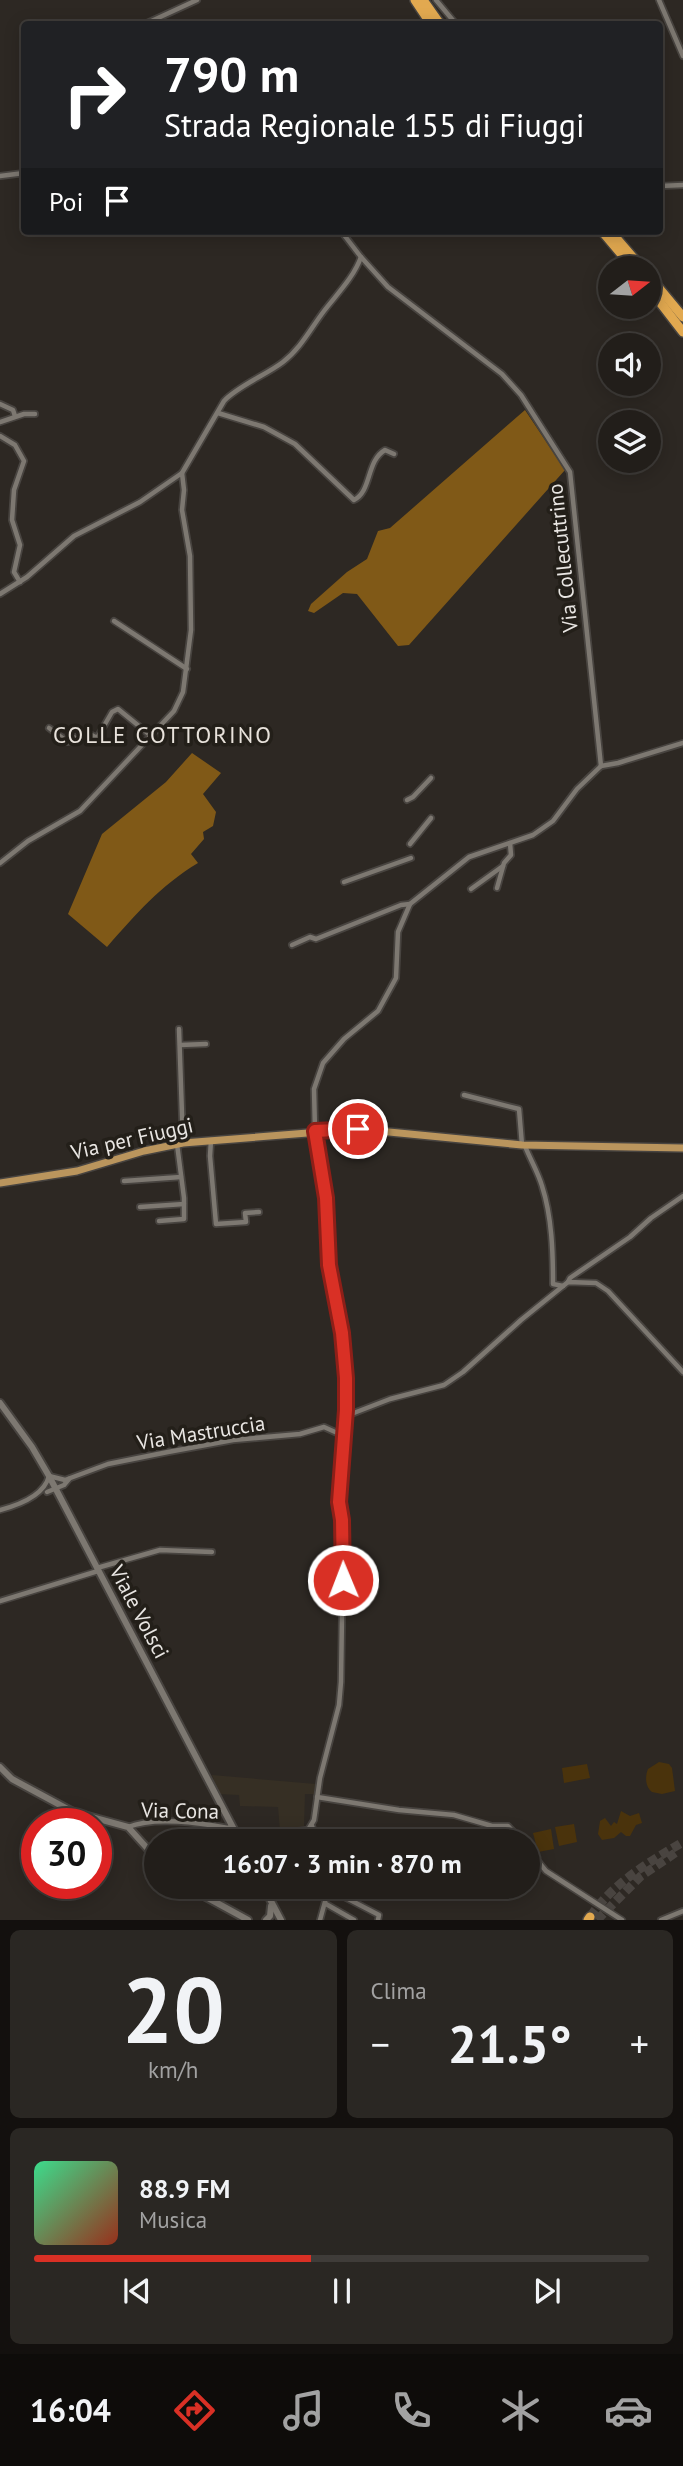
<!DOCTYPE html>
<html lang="it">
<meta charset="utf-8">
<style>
:root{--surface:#221e1a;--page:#2a2723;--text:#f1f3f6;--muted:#a2a2a2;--line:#3f3c39;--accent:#d93025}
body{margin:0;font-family:"PT Sans",sans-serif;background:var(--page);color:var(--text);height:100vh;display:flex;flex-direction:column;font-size:26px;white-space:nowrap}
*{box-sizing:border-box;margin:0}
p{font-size:23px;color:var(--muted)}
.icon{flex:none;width:38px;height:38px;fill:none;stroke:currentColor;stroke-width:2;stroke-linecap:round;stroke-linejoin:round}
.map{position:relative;height:1920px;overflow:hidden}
.sheet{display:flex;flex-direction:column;gap:10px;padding:10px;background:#13100e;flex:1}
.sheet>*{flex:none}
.hud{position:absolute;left:21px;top:21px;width:642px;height:214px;border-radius:7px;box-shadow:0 4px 18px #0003,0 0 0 2px var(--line);background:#202124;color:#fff;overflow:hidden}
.needle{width:46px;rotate:73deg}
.fabs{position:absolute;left:598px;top:256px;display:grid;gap:14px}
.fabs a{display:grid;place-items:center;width:63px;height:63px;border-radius:50%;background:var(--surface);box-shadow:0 4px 18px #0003,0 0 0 2px var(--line);font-size:35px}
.speed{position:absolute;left:21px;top:1808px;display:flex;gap:14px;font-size:35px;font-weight:700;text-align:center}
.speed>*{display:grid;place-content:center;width:91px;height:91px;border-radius:50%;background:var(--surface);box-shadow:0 4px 18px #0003,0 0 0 2px var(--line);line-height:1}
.speed .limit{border:10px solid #d22;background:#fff;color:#111}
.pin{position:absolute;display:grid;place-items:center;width:60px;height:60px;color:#fff;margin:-30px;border:4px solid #fff;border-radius:50%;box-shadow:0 2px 7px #0007}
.me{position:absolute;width:77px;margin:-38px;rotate:359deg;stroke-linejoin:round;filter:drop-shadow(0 0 5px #0008)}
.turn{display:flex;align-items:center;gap:24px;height:147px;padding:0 28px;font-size:32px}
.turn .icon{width:91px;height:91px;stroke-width:2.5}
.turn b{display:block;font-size:49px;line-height:60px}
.then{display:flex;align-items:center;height:66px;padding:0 28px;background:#0003;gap:14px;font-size:26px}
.big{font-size:52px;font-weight:600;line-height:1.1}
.sheet .card{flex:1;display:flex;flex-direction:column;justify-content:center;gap:10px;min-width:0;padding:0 24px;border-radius:10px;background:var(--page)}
.sheet .dial{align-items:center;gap:0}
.dial b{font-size:91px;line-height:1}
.song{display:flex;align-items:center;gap:21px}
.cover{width:84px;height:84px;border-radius:10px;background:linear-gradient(135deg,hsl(150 70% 55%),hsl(10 70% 35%))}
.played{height:7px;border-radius:4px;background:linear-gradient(90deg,var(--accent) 45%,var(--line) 45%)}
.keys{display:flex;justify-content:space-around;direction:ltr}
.heat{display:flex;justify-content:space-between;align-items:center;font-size:38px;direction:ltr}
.sheet .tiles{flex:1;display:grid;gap:10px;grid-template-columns:1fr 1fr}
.card:last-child{grid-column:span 2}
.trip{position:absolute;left:144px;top:1829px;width:396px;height:70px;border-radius:35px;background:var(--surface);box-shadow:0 4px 18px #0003,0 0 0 2px var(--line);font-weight:600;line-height:70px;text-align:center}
.tab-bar{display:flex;height:112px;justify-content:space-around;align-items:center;background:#0e0c0a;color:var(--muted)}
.tab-bar .icon{width:49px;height:49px}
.tab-bar .active{color:var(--accent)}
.tab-bar b{font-size:32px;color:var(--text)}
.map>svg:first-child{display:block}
</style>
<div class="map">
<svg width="683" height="1920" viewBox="0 0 683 1920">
<rect width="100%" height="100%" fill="#2d2823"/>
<path fill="#362f24" d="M212,1775L316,1784L314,1794H305L304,1826L280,1831L278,1807L240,1806L239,1795L219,1794Z"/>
<g fill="#4a330c">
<path d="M659,1762L669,1764L672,1768L675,1791L662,1794L652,1792C645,1787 645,1776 648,1769Z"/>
<path d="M587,1764L590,1778L564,1783L562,1768Z"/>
<path d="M621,1811L630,1816L639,1813L642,1823L636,1825L630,1836H626L621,1832L614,1838L602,1840L598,1834L600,1821L605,1818L611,1826L614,1822L617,1824Z"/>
<path d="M574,1824L577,1842L559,1846L555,1827Z"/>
<path d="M551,1829L554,1849L538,1852L533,1833Z"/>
</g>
<g fill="#805917">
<path d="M525,410L565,470L409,645L398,646L357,594L343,593L314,613L308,611L311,604L347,572L367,559L378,531L390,528Z"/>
<path d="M192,753L221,773L203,794L216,812L213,826L203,832L204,839L191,854L198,863C160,886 136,914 107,947L68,914L102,834L166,782Z"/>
</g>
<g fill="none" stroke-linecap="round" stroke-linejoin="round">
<g stroke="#494440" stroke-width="9" stroke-dasharray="9 4.5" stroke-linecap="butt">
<path d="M590,1917C613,1883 649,1862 683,1842"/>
<path d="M597,1920L641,1876L678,1851"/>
</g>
<g stroke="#484440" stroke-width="8">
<g id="street">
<path d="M436,0L456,24"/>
<path d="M659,0L683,56"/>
<path d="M145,24L197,0"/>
<path d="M0,176L24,173"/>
<path d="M660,186L683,185"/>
<path d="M341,231L361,257L388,287L502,374L521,395L570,472L601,766"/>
<path d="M0,404L13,410L15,416"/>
<path d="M218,413L264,427L295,444L354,500C372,491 366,461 385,450L394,454"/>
<path d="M0,422L24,414H35"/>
<path d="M0,436L15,445L24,461L14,490L12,520L20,545L14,572L20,582"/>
<path d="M182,473L224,401C238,386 266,375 283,362C301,348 311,328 324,311C337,294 354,277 361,257"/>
<path d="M0,594L27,577L74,536L140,502L182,473L184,490L182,510L190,556L191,630L183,692L174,711L80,811L28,841L0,863"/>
<path d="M114,621L187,669"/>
<path d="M49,728L68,742L74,737L78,741L86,732L97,738L112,712L118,709L150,735"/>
<path d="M601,766L618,763L683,743"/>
<path d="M407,800L413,797L431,778"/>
<path d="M410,844L431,818"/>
<path d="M344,882L411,858"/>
<path d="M497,888L504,863L511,855L510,843"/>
<path d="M471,889L503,866"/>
<path d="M292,945L310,937L316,939L401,905L410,904"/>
<path d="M179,1029L183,1143"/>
<path d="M180,1045L206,1044"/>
<path d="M464,1095L519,1109L522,1145"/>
<path d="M211,1140L210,1156L216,1224L246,1222L245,1213L259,1212"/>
<path d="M525,1146C530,1159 538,1172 542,1186C552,1217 553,1253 553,1284L563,1286"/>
<path d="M124,1181L181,1177"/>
<path d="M140,1207L184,1204"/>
<path d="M159,1221L184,1219V1198L177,1144"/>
<path d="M568,1282L570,1278L630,1237L651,1218L683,1196"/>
<path d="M346,1416L390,1399L444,1385L463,1372L521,1320L568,1282L596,1283L608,1291L683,1372"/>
<path d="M47,1492L64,1485L69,1479"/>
<path d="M0,1510C19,1505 44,1496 49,1476L65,1480L108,1464L168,1452L233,1440L300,1434L324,1427L344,1436"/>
<path d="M97,1568L160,1550L212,1552"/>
<path d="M0,1601L98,1571"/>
<path d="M317,1797L399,1810L454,1815L492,1826H508L522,1841"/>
<path d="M312,1826L317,1841"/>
<path d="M128,1827C155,1816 200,1823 228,1828L232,1826"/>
<path d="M236,1832L269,1834L308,1830L314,1820L320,1778L339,1705L341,1682L343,1548L339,1502L346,1410L342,1333L329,1265L325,1198L315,1131L314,1089L323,1063L344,1039L378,1011L396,978L398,932L410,904L469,857L533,835L553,821L577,789L601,766"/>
<path d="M527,1848L546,1871L622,1920"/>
<path d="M329,1889L379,1915L378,1920"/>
<path d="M326,1904L354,1920"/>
<path d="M320,1920L329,1887"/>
<path d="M661,1920L683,1911"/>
</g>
</g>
<g stroke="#484440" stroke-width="10">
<g id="secondary">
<path d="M0,1403L32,1447L49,1476L240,1841"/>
<path d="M0,1767L12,1779L73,1812L128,1827L156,1858"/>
<path d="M186,1886L248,1920"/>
<path d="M263,1886L281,1920"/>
<path d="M266,1920L270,1916L271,1906"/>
</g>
</g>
<g stroke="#484440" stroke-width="10">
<path id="primary" d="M0,1183L77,1171L144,1151L183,1143L358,1129L522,1145L683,1148"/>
</g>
<g stroke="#484440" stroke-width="12">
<g id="highway">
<path d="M415,0L431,24"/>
<path d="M423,0L440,24"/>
<path d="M602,231L633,268"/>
<path d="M610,231L642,268"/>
<path d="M649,276L683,317"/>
<path d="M649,288L683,332"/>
<path d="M588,1920L590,1917"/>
</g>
</g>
<use href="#street" stroke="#7d7871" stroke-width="4.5"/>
<use href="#secondary" stroke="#7d7871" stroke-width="6"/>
<use href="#primary" stroke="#ba955d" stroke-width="7"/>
<use href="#highway" stroke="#e2a950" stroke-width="9"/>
</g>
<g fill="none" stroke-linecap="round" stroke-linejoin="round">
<g stroke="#8d1f18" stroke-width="18">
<path id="route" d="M343,1580L342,1520L339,1502L346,1410V1378L342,1333L329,1265L326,1198L315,1131L358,1129"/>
</g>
<use href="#route" stroke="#d93025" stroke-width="12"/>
</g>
<g text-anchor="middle" stroke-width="7" stroke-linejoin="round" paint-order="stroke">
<g font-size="21" fill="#e9e6e3" stroke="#231f19">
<text transform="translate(563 558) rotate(-96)" y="7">Via Collecuttrino</text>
<text transform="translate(132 1139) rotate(-13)" y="7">Via per Fiuggi</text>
<text transform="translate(201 1433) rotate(-9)" y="7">Via Mastruccia</text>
<text transform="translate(139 1612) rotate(62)" y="7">Viale Volsci</text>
<text transform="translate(180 1811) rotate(1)" y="7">Via Cona</text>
</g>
<g font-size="23" letter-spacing="2" fill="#e8e2db" stroke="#231f19">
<text x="163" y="743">COLLE COTTORINO</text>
</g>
</g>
</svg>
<div class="fabs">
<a><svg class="needle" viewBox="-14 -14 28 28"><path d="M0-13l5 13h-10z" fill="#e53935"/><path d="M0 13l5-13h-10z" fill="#a2a2a2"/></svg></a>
<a><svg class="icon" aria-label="sound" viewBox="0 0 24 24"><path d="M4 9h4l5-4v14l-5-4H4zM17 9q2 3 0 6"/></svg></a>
<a><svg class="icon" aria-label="layers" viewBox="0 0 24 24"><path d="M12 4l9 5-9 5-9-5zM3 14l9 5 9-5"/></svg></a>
</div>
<div class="speed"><div class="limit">30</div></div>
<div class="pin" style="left:358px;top:1129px;background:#d93025"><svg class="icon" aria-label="arrive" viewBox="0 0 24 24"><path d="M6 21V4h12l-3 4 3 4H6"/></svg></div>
<svg class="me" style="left:343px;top:1580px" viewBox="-20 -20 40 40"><circle r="17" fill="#d93025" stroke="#fff" stroke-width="3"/><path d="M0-11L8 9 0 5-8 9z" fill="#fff"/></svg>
<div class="trip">16:07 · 3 min · 870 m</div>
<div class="hud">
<div class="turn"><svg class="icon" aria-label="right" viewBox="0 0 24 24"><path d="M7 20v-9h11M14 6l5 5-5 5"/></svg><div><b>790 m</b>Strada Regionale 155 di Fiuggi</div></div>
<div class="then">Poi<svg class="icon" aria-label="arrive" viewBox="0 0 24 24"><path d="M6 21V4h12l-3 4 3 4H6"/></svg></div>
</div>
</div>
<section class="sheet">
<div class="tiles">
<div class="card dial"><b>20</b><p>km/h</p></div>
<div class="card"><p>Clima</p>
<div class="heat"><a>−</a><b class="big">21.5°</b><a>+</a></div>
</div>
<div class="card">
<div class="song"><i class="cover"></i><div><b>88.9 FM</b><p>Musica</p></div></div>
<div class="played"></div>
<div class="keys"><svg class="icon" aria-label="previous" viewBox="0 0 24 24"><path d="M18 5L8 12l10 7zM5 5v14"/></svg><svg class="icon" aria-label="pause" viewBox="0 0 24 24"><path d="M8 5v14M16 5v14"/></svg><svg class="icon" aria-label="next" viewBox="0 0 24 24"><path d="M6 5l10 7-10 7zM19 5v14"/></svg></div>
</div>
</div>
</section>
<nav class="tab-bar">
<b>16:04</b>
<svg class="icon active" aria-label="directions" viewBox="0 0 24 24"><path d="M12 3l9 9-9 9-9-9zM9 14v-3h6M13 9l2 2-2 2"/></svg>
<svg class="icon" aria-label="music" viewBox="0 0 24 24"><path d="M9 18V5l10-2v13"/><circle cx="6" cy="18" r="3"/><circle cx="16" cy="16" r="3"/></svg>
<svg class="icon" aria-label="phone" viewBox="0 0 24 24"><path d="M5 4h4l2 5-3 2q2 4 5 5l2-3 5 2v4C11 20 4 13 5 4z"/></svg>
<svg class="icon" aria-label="climate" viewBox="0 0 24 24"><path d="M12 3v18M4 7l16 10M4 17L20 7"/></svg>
<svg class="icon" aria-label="car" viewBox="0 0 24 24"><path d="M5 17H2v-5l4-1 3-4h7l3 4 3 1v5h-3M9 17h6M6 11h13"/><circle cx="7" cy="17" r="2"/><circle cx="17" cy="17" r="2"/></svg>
</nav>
